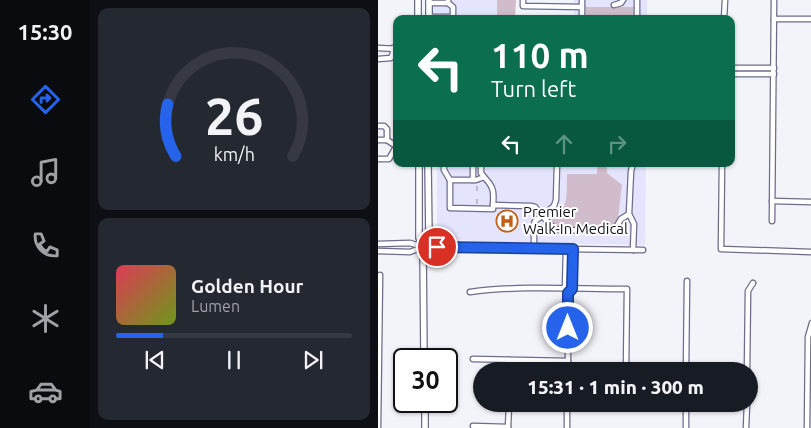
<!DOCTYPE html>
<meta charset="utf-8">
<style>
:root{--surface:#171b24;--page:#242831;--text:#f1f3f6;--muted:#9ea1a6;--line:#363941;--accent:#2563eb}
body{margin:0;font-family:Ubuntu,sans-serif;background:var(--page);color:var(--text);height:100vh;display:flex;flex-direction:column;font-size:19px;white-space:nowrap}
*{box-sizing:border-box;margin:0}
p{font-size:16px;color:var(--muted)}
.icon{flex:none;width:28px;height:28px;fill:none;stroke:currentColor;stroke-width:2;stroke-linecap:round;stroke-linejoin:round}
.map{position:relative;flex:1;overflow:hidden}
.panel{display:flex;flex-direction:column;gap:8px;padding:8px;background:#0d0f14;width:288px}
.panel>*{flex:none}
.guide{position:absolute;left:15px;top:15px;width:342px;height:152px;border-radius:10px;box-shadow:0 1px 4px #0004;background:#0b6e4f;color:#fff;overflow:hidden}
.speed{position:absolute;left:15px;top:348px;display:flex;gap:10px;font-size:25px;font-weight:700;text-align:center}
.speed>*{display:grid;place-content:center;width:65px;height:65px;border-radius:50%;background:var(--surface);box-shadow:0 1px 4px #0004;line-height:1}
.speed .limit{border:2px solid #111;border-radius:8px;background:#fff;color:#111}
.pin{position:absolute;display:grid;place-items:center;width:42px;height:42px;color:#fff;margin:-21px;border:2px solid #fff;border-radius:50%;box-shadow:0 1px 5px #0007}
.me{position:absolute;width:55px;margin:-28px;rotate:0deg;stroke-linejoin:round;filter:drop-shadow(0 0 4px #0008)}
.turn{display:flex;align-items:center;gap:18px;height:105px;padding:0 15px;font-size:22px}
.turn .icon{width:65px;height:65px;stroke-width:2.5}
.turn b{display:block;font-size:35px;line-height:42px}
.lanes{display:flex;align-items:center;height:48px;padding:0 15px;background:#0003;justify-content:center;gap:25px;direction:ltr}
.lanes .off{opacity:.35}
.panel .widget{flex:1;display:flex;flex-direction:column;justify-content:center;gap:8px;min-width:0;padding:0 18px;border-radius:10px;background:var(--page)}
.panel .dial{align-items:center;gap:0}
.dial svg{height:130px;overflow:visible;fill:none;stroke:var(--line);stroke-width:7;stroke-linecap:round;text-anchor:middle}
.dial text{fill:var(--text);stroke:none}
.song{display:flex;align-items:center;gap:15px}
.cover{width:60px;height:60px;border-radius:8px;background:linear-gradient(135deg,hsl(350 70% 55%),hsl(80 70% 35%))}
.played{height:5px;border-radius:2px;background:linear-gradient(90deg,var(--accent) 20%,var(--line) 20%)}
.keys{display:flex;justify-content:space-around;direction:ltr}
.trip{position:absolute;left:95px;top:362px;width:285px;height:50px;border-radius:25px;background:var(--surface);box-shadow:0 1px 4px #0004;font-weight:800;line-height:50px;text-align:center}
main{display:flex;flex:1;min-height:0}
.menu{display:flex;flex-direction:column;width:90px;justify-content:space-around;align-items:center;background:#090b0e;color:var(--muted)}
.menu .icon{width:35px;height:35px}
.menu .current{color:var(--accent)}
.menu b{font-size:22px;color:var(--text)}
.map>svg:first-child{display:block}
</style>
<main>
<nav class="menu">
<b>15:30</b>
<svg class="icon current" aria-label="directions" viewBox="0 0 24 24"><path d="M12 3l9 9-9 9-9-9zM9 14v-3h6M13 9l2 2-2 2"/></svg>
<svg class="icon" aria-label="music" viewBox="0 0 24 24"><path d="M9 18V5l10-2v13"/><circle cx="6" cy="18" r="3"/><circle cx="16" cy="16" r="3"/></svg>
<svg class="icon" aria-label="phone" viewBox="0 0 24 24"><path d="M5 4h4l2 5-3 2q2 4 5 5l2-3 5 2v4C11 20 4 13 5 4z"/></svg>
<svg class="icon" aria-label="climate" viewBox="0 0 24 24"><path d="M12 3v18M4 7l16 10M4 17L20 7"/></svg>
<svg class="icon" aria-label="car" viewBox="0 0 24 24"><path d="M5 17H2v-5l4-1 3-4h7l3 4 3 1v5h-3M9 17h6M6 11h13"/><circle cx="7" cy="17" r="2"/><circle cx="17" cy="17" r="2"/></svg>
</nav>
<section class="panel">
<div class="widget dial"><svg viewBox="0 0 100 80">
<path d="M14 69A42 42 0 1 1 86 69"/>
<path d="M14 69A42 42 0 0 1 9 37" stroke="#2563eb"/>
<text x="50" y="56" font-size="32" font-weight="700">26</text>
<text x="50" y="72" font-size="11">km/h</text>
</svg></div>
<div class="widget">
<div class="song"><i class="cover"></i><div><b>Golden Hour</b><p>Lumen</p></div></div>
<div class="played"></div>
<div class="keys"><svg class="icon" aria-label="previous" viewBox="0 0 24 24"><path d="M18 5L8 12l10 7zM5 5v14"/></svg><svg class="icon" aria-label="pause" viewBox="0 0 24 24"><path d="M8 5v14M16 5v14"/></svg><svg class="icon" aria-label="next" viewBox="0 0 24 24"><path d="M6 5l10 7-10 7zM19 5v14"/></svg></div>
</div>
</section>
<div class="map">
<svg width="434" height="428" viewBox="0 0 434 428">
<rect width="100%" height="100%" fill="#f3f3fa"/>
<g fill="#e5e4fe">
<rect x="55" y="0" width="64" height="19"/>
<rect x="196" y="0" width="73" height="19"/>
<path d="M59,164H268L267,245L129,243L64,239L59,235Z"/>
</g>
<g fill="#d1bccb">
<path d="M119,0H138L137,19H119Z"/>
<path d="M208,7H256L255,19H207Z"/>
<path d="M219,167H229V173L244,185L240,218L236,226L229,227H184L180,226L173,222V220C192,208 188,194 189,174H219Z"/>
</g>
<g fill="none" stroke-linecap="round" stroke-linejoin="round">
<g stroke="#6d6c8a" stroke-width="7">
<g id="minor">
<path d="M145,0V6L204,7"/>
<path d="M51,3H70V0"/>
<path d="M236,5L243,3L245,0"/>
<path d="M51,17H75V7L70,3"/>
<path d="M204,19V0"/>
<path d="M259,19V0"/>
<path d="M346,19L347,0"/>
<path d="M396,19H434"/>
<path d="M0,48L19,49"/>
<path d="M0,59L13,58L15,53V48"/>
<path d="M354,68H396"/>
<path d="M354,74H396"/>
<path d="M0,126H6L9,129V140"/>
<path d="M0,140H9L15,144H19"/>
<path d="M0,159H11L19,145"/>
<path d="M66,164V170L72,180"/>
<path d="M103,164V173L106,177L98,180H72V208L115,209V205L153,206L157,207L164,216L157,221L156,224V248"/>
<path d="M179,164L178,200L176,206L164,216L176,228L181,230L234,231L237,229L243,219L251,214"/>
<path d="M255,164L253,171L251,214L256,224L255,250"/>
<path d="M344,164L343,249L434,252"/>
<path d="M106,177C116,187 116,192 115,205"/>
<path d="M95,180V164"/>
<path d="M394,201L434,202"/>
<path d="M394,221L396,0"/>
<path d="M0,244L32,243L45,247L265,250"/>
<path d="M188,249L187,288L190,293V371"/>
<path d="M0,251L32,252L45,247"/>
<path d="M193,290L194,289L195,249"/>
<path d="M92,292C144,285 197,289 249,289L248,371"/>
<path d="M95,359L190,361"/>
<path d="M131,371V360"/>
<path d="M308,371L309,281"/>
<path d="M369,371L370,291L375,283"/>
<path d="M95,426L130,427"/>
<path d="M0,428L2,275"/>
<path d="M130,428L131,404"/>
<path d="M189,428V404"/>
<path d="M308,428V404"/>
<path d="M368,428L369,404"/>
<path d="M429,428L430,337L434,323"/>
</g>
</g>
<g stroke="#6d6c8a" stroke-width="8">
<g id="major">
<path d="M51,0V19"/>
<path d="M40,19V0"/>
<path d="M41,164V238L45,247L46,359"/>
<path d="M45,247L51,238L50,164"/>
<path d="M47,401V428"/>
</g>
</g>
<g stroke="#91919a" stroke-width="1" stroke-dasharray="5 2.5" stroke-linecap="butt">
<path d="M99,191V184"/>
<path d="M99,204V198"/>
<path d="M128,213V215"/>
<path d="M137,213V215"/>
<path d="M147,216V213"/>
<path d="M122,220H124"/>
</g>
<use href="#minor" stroke="#fff" stroke-width="4.5"/>
<use href="#major" stroke="#fff" stroke-width="5.5"/>
</g>
<g fill="none" stroke-linecap="round" stroke-linejoin="round">
<g stroke="#184099" stroke-width="12">
<path id="route" d="M59,247L195,249L194,289L190,293V328"/>
</g>
<use href="#route" stroke="#2563eb" stroke-width="9"/>
</g>
<defs>
<g id="hospital-ring" transform="scale(1.125)"><circle r="9.5" fill="#fff" stroke="#bf5f19" stroke-width="1.5"/><path d="M-5-5h3v3.5h4V-5h3V5h-3V1.5h-4V5h-3Z" fill="#bf5f19"/></g>
</defs>
<g fill-rule="evenodd">
<use href="#hospital-ring" x="129" y="221"/>
</g>
<g text-anchor="middle" stroke-width="4" stroke-linejoin="round" paint-order="stroke">
<g font-size="15" fill="#13121e" stroke="#fff" text-anchor="start">
<text x="145" y="217">Premier<tspan x="145" dy="17">Walk-In Medical</tspan></text>
</g>
</g>
</svg>
<div class="speed"><div class="limit">30</div></div>
<div class="pin" style="left:59px;top:247px;background:#d93025"><svg class="icon" aria-label="arrive" viewBox="0 0 24 24"><path d="M6 21V4h12l-3 4 3 4H6"/></svg></div>
<svg class="me" style="left:190px;top:328px" viewBox="-20 -20 40 40"><circle r="17" fill="#2563eb" stroke="#fff" stroke-width="3"/><path d="M0-11L8 9 0 5-8 9z" fill="#fff"/></svg>
<div class="trip">15:31 · 1 min · 300 m</div>
<div class="guide">
<div class="turn"><svg class="icon" aria-label="left" viewBox="0 0 24 24"><path d="M17 20v-9H6M10 6l-5 5 5 5"/></svg><div><b>110 m</b>Turn left</div></div>
<div class="lanes"><svg class="icon" aria-label="left" viewBox="0 0 24 24"><path d="M17 20v-9H6M10 6l-5 5 5 5"/></svg><svg class="icon off" aria-label="ahead" viewBox="0 0 24 24"><path d="M12 20V5M6 11l6-6 6 6"/></svg><svg class="icon off" aria-label="right" viewBox="0 0 24 24"><path d="M7 20v-9h11M14 6l5 5-5 5"/></svg></div>
</div>
</div>
</main>
